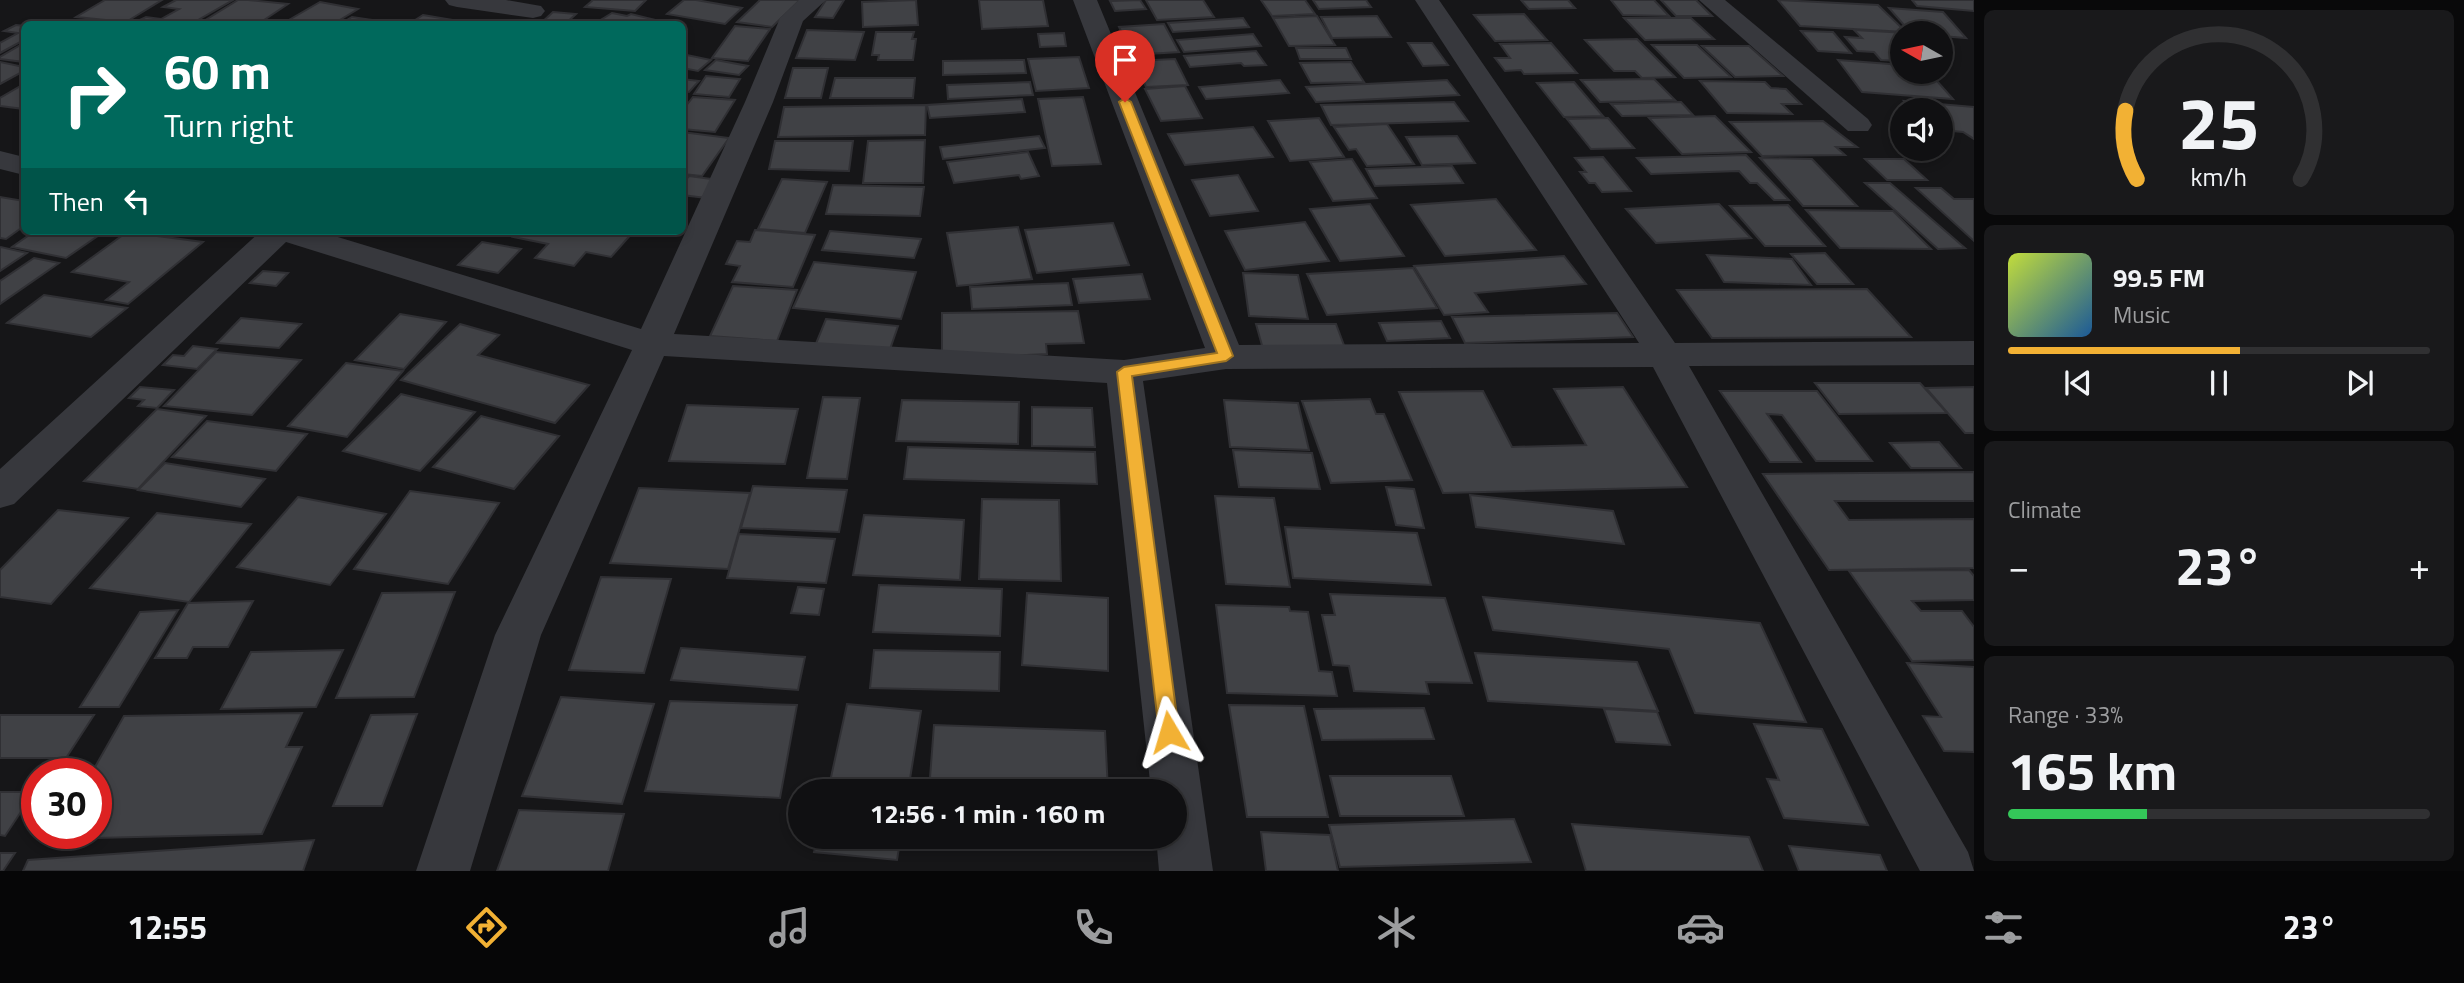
<!DOCTYPE html>
<meta charset="utf-8">
<style>
:root{--surface:#101012;--page:#19191b;--text:#f1f3f6;--muted:#9c9d9f;--line:#303032;--accent:#f2b134}
body{margin:0;font-family:"Titillium Web",sans-serif;background:var(--page);color:var(--text);height:100vh;display:flex;flex-direction:column;font-size:26px;white-space:nowrap}
*{box-sizing:border-box;margin:0}
p{font-size:23px;color:var(--muted)}
.icon{flex:none;width:38px;height:38px;fill:none;stroke:currentColor;stroke-width:2;stroke-linecap:round;stroke-linejoin:round}
.map{position:relative;flex:1;overflow:hidden}
.side{display:flex;flex-direction:column;gap:10px;padding:10px;background:#09090a;width:490px}
.side>*{flex:none}
.banner{position:absolute;left:21px;top:21px;width:665px;height:214px;border-radius:10px;box-shadow:0 4px 10px #0003,0 0 0 2px var(--line);background:#00695c;color:#fff;overflow:hidden}
.needle{width:46px;rotate:279deg}
.tools{position:absolute;left:1890px;top:21px;display:grid;gap:14px}
.tools a{display:grid;place-items:center;width:63px;height:63px;border-radius:50%;background:var(--surface);box-shadow:0 4px 10px #0003,0 0 0 2px var(--line);font-size:35px}
.speed{position:absolute;left:21px;top:758px;display:flex;gap:14px;font-size:35px;font-weight:700;text-align:center}
.speed>*{display:grid;place-content:center;width:91px;height:91px;border-radius:50%;background:var(--surface);box-shadow:0 4px 10px #0003,0 0 0 2px var(--line);line-height:1}
.speed .limit{border:10px solid #d22;background:#fff;color:#111}
.pin{position:absolute;display:grid;place-items:center;width:60px;height:60px;color:#fff;margin:-72px -30px;border-radius:50% 50% 50% 0;rotate:-45deg;box-shadow:0 0 7px #0007}
.pin .icon{rotate:45deg}
.me{position:absolute;width:77px;margin:-38px;rotate:353deg;stroke-linejoin:round;filter:drop-shadow(0 0 5px #0008)}
.turn{display:flex;align-items:center;gap:24px;height:147px;padding:0 28px;font-size:32px}
.turn .icon{width:91px;height:91px;stroke-width:2.5}
.turn b{display:block;font-size:49px;line-height:60px}
.then{display:flex;align-items:center;height:66px;padding:0 28px;background:#0003;gap:14px;font-size:26px}
.big{font-size:52px;font-weight:700;line-height:1.1}
.side .widget{flex:1;display:flex;flex-direction:column;justify-content:center;gap:10px;min-width:0;padding:0 24px;border-radius:10px;background:var(--page)}
.side .dial{align-items:center;gap:0}
.dial svg{height:182px;overflow:visible;fill:none;stroke:var(--line);stroke-width:7;stroke-linecap:round;text-anchor:middle}
.dial text{fill:var(--text);stroke:none}
.song{display:flex;align-items:center;gap:21px}
.cover{width:84px;height:84px;border-radius:10px;background:linear-gradient(135deg,hsl(70 70% 55%),hsl(210 70% 35%))}
.played{height:7px;border-radius:4px;background:linear-gradient(90deg,var(--accent) 55%,var(--line) 55%)}
.keys{display:flex;justify-content:space-around;direction:ltr}
.heat{display:flex;justify-content:space-between;align-items:center;font-size:38px;direction:ltr}
.charge{height:10px;border-radius:5px;background:linear-gradient(90deg,#34c759 33%,var(--line) 0)}
.trip{position:absolute;left:788px;top:779px;width:399px;height:70px;border-radius:35px;background:var(--surface);box-shadow:0 4px 10px #0003,0 0 0 2px var(--line);font-weight:700;line-height:70px;text-align:center}
.dock{display:flex;height:112px;justify-content:space-around;align-items:center;background:#060607;color:var(--muted)}
.dock .icon{width:49px;height:49px}
.dock .on{color:var(--accent)}
.dock b{font-size:32px;color:var(--text)}
main{display:flex;flex:1;min-height:0}
.map>svg:first-child{display:block}
</style>
<main>
<div class="map">
<svg width="1974" height="871" viewBox="0 0 1974 871">
<rect width="100%" height="100%" fill="#161618"/>
<g fill="#404145" stroke="#303034" stroke-width="2">
<path d="M105,0H162L126,22L76,17Z"/>
<path d="M176,0H233L191,24H131L146,17L161,19L179,9L163,7Z"/>
<path d="M238,0H248L288,4L258,24H199Z"/>
<path d="M593,0H646L635,11L585,7Z"/>
<path d="M684,0H696L742,8L725,24L667,14Z"/>
<path d="M760,0H800L772,27L737,22Z"/>
<path d="M826,0H844L833,18L815,17Z"/>
<path d="M916,0L918,25L863,27L862,2Z"/>
<path d="M979,0H1043L1048,26L982,29Z"/>
<path d="M1140,0L1146,9L1115,11L1110,1Z"/>
<path d="M1146,0H1203L1214,17L1157,20Z"/>
<path d="M1261,0H1305L1315,14L1272,16Z"/>
<path d="M1313,0H1366L1371,7L1319,9Z"/>
<path d="M1521,0H1568L1575,8L1529,9Z"/>
<path d="M1611,0H1654L1669,16L1623,15Z"/>
<path d="M1661,0H1696L1712,16H1676Z"/>
<path d="M1778,0L1878,5L1906,32L1800,26Z"/>
<path d="M1912,0H1974V11L1917,6Z"/>
<path d="M320,2L358,9L333,24H282Z"/>
<path d="M1889,8L1943,12L1966,38L1941,36V33H1911Z"/>
<path d="M553,12L576,14L565,24H540Z"/>
<path d="M612,13L627,16L631,14L660,21L656,23L664,24H594Z"/>
<path d="M1524,14L1547,40L1495,41L1474,15Z"/>
<path d="M423,15L459,21L454,24H409Z"/>
<path d="M1317,16L1335,45L1289,46L1273,18Z"/>
<path d="M1377,16L1391,37L1332,38L1321,17Z"/>
<path d="M352,17L399,24H340Z"/>
<path d="M1243,18L1249,27L1173,32L1168,23Z"/>
<path d="M1624,18H1691L1714,39L1645,40Z"/>
<path d="M1164,24L1179,52L1132,55L1119,27Z"/>
<path d="M16,25L24,26V40L0,53V43L18,33L4,31Z"/>
<path d="M735,26L770,29L748,61L712,58Z"/>
<path d="M807,30L864,32L855,60L796,58Z"/>
<path d="M1854,30L1907,33H1902V61L1881,60L1874,52L1857,51L1845,37L1862,38Z"/>
<path d="M1801,31L1833,32L1851,53L1818,51Z"/>
<path d="M876,32H914L912,39H916L913,60H878L879,55H872Z"/>
<path d="M1064,33L1066,46L1040,47L1038,34Z"/>
<path d="M1253,34L1261,46L1184,52L1177,40Z"/>
<path d="M1637,39L1675,77L1642,78L1635,71H1614L1585,40Z"/>
<path d="M24,43V62L0,59V57Z"/>
<path d="M1408,43H1432L1448,65L1423,66Z"/>
<path d="M1551,43L1577,73L1524,74L1521,70L1505,71L1495,58H1510L1500,44Z"/>
<path d="M1652,45H1697L1731,77L1684,78Z"/>
<path d="M1702,46H1749L1783,76L1735,77Z"/>
<path d="M1296,48H1346L1351,59H1300Z"/>
<path d="M1256,51L1266,65L1244,66L1241,63L1190,67L1184,56Z"/>
<path d="M682,54L711,60L698,71L682,68Z"/>
<path d="M1079,57L1089,88L1036,91L1028,59Z"/>
<path d="M1175,59L1188,85L1146,87L1134,61Z"/>
<path d="M716,60L748,66L739,75L705,70Z"/>
<path d="M1024,60L1026,73L943,75V61Z"/>
<path d="M1838,60L1902,65V72H1929L1953,99L1862,92Z"/>
<path d="M0,62L24,67V71L0,84Z"/>
<path d="M1351,62L1364,82L1311,83L1300,63Z"/>
<path d="M793,68H828L821,98H785Z"/>
<path d="M706,76L740,79L729,97L694,94Z"/>
<path d="M835,78H915L913,98H830Z"/>
<path d="M682,79L699,81L689,92L682,91Z"/>
<path d="M1654,79L1675,100L1600,102L1581,80Z"/>
<path d="M1280,80L1289,93L1206,99L1199,87Z"/>
<path d="M1447,80L1459,95L1316,102L1306,87Z"/>
<path d="M1700,81L1765,82L1771,88L1786,89L1801,104H1782L1792,114L1727,113Z"/>
<path d="M1030,82L1033,95L948,99L947,85Z"/>
<path d="M1574,82L1603,116L1564,117L1537,83Z"/>
<path d="M24,84V109L0,106V98Z"/>
<path d="M1185,86L1202,118L1161,121L1145,89Z"/>
<path d="M693,97L735,100L715,132L682,129V111Z"/>
<path d="M1083,97L1101,164L1052,166L1038,99Z"/>
<path d="M1022,99L1025,112L930,118L927,105Z"/>
<path d="M1904,101L1974,107V139L1963,132L1942,130L1941,110H1911Z"/>
<path d="M1454,102L1468,121L1331,125L1321,105Z"/>
<path d="M1681,102L1693,115L1622,116L1611,104Z"/>
<path d="M926,105L925,135L778,137L784,107Z"/>
<path d="M1715,116L1751,152L1682,154L1649,118Z"/>
<path d="M1319,118L1344,157L1290,161L1268,121Z"/>
<path d="M1608,118L1634,148L1591,149L1567,119Z"/>
<path d="M1823,121L1857,147H1836L1845,155L1762,156L1730,122Z"/>
<path d="M1387,124L1414,164L1367,166L1356,149L1349,150L1334,127Z"/>
<path d="M1253,127L1273,157L1185,165L1168,134Z"/>
<path d="M682,132L729,138L702,176L682,174Z"/>
<path d="M1039,136L1045,148L943,159L940,147Z"/>
<path d="M1457,136L1475,163L1422,165L1406,137Z"/>
<path d="M925,140L923,183H863L868,141Z"/>
<path d="M775,141H853L849,171L769,169Z"/>
<path d="M1028,152L1039,176L1021,179L1019,175L954,183L947,162Z"/>
<path d="M1746,155L1789,200H1774L1757,183H1750L1739,171L1651,174L1637,158Z"/>
<path d="M1603,157L1631,191L1602,192L1595,183H1589L1580,172H1586L1575,158Z"/>
<path d="M1760,158L1812,159L1857,206H1803Z"/>
<path d="M1352,159L1377,198L1333,201L1310,162Z"/>
<path d="M1865,159H1904L1927,180H1887Z"/>
<path d="M1452,166L1463,183L1375,186L1366,169Z"/>
<path d="M1238,175L1258,211L1210,216L1192,180Z"/>
<path d="M689,176L719,180L706,198L682,195V184Z"/>
<path d="M782,179L827,182L805,233L758,229Z"/>
<path d="M1865,183H1890L1965,248L1938,249Z"/>
<path d="M833,185L924,187L920,216L826,214Z"/>
<path d="M1916,188H1941L1954,199H1974V241Z"/>
<path d="M0,197L24,201V226L6,239L0,238Z"/>
<path d="M1496,199L1536,250L1445,256L1411,205Z"/>
<path d="M1370,204L1404,256L1340,261L1310,209Z"/>
<path d="M1719,204L1751,238L1656,243L1626,209Z"/>
<path d="M1788,205L1825,246H1765L1730,206Z"/>
<path d="M1806,210L1893,211L1931,249L1840,248Z"/>
<path d="M1305,222L1329,261L1245,270L1225,231Z"/>
<path d="M1113,223L1129,265L1037,273L1025,230Z"/>
<path d="M1018,227L1032,279L957,286L947,233Z"/>
<path d="M755,230L815,235L793,287L732,282L740,266L726,264L737,241L750,242Z"/>
<path d="M35,231H105L66,258L12,247Z"/>
<path d="M520,231H634L611,257L586,252L574,266L535,258L548,244L513,237Z"/>
<path d="M830,231L921,239L914,258L822,250Z"/>
<path d="M127,232L203,242L128,304L106,300L129,282L72,272Z"/>
<path d="M482,242L521,249L498,273L458,265Z"/>
<path d="M0,248L1,247L27,253L0,271Z"/>
<path d="M1825,253L1853,284H1817L1791,254Z"/>
<path d="M1707,255L1792,259L1811,285L1724,282Z"/>
<path d="M1564,256L1586,284L1475,293L1488,312L1444,315L1414,266Z"/>
<path d="M34,258L59,263L0,304V281Z"/>
<path d="M814,262L916,272L901,319L793,308Z"/>
<path d="M1413,268L1437,308L1327,315L1307,274Z"/>
<path d="M263,271L288,273L276,286L250,283Z"/>
<path d="M1243,273L1298,275L1308,319L1249,316Z"/>
<path d="M1142,274L1150,299L1079,303L1073,279Z"/>
<path d="M1068,283L1072,305L972,309L970,287Z"/>
<path d="M733,286L797,290L777,341L710,336Z"/>
<path d="M1867,289L1911,337L1712,338L1677,290Z"/>
<path d="M44,295L127,308L91,337L7,323Z"/>
<path d="M1078,311L1084,343L1046,344L1047,354L942,359V313Z"/>
<path d="M1617,313L1633,337L1465,343L1452,317Z"/>
<path d="M400,314L446,322L404,369L355,360Z"/>
<path d="M241,318L301,324L279,348L217,343Z"/>
<path d="M826,319L898,326L887,358L813,351Z"/>
<path d="M1441,321L1450,338L1387,341L1379,323Z"/>
<path d="M460,324L499,335L478,355L589,385L555,423L401,380Z"/>
<path d="M1256,324H1336L1345,348L1263,349Z"/>
<path d="M193,346L217,349L197,369L163,365L173,355L184,356Z"/>
<path d="M216,352L301,360L252,415L164,406Z"/>
<path d="M346,363L403,371L347,437L288,426Z"/>
<path d="M1815,383H1920L1947,413L1839,414Z"/>
<path d="M140,387L174,390L157,408L138,406L144,400L129,398Z"/>
<path d="M1623,387L1687,487L1443,493L1399,392L1483,391L1512,447L1586,445L1554,389Z"/>
<path d="M1974,387V433H1965L1926,388Z"/>
<path d="M1720,391H1817L1872,461H1816L1782,415L1767,414L1801,462H1770Z"/>
<path d="M401,394L475,412L420,471L343,451Z"/>
<path d="M823,397L860,398L847,479L807,478Z"/>
<path d="M1370,399L1376,414H1384L1412,480L1331,483L1302,401Z"/>
<path d="M902,400L1019,402L1018,444L896,441Z"/>
<path d="M1224,400L1298,403L1309,450L1230,447Z"/>
<path d="M687,405L798,409L785,464L669,461Z"/>
<path d="M1032,407L1092,408L1095,447L1032,446Z"/>
<path d="M157,409L206,416L138,489L84,481Z"/>
<path d="M481,416L559,436L514,489L433,467Z"/>
<path d="M207,421L307,434L276,471L172,457Z"/>
<path d="M1939,442L1961,468H1911L1890,443Z"/>
<path d="M908,447L1095,452L1097,484L904,479Z"/>
<path d="M1233,450L1312,453L1320,489L1239,487Z"/>
<path d="M165,463L265,479L241,507L138,490Z"/>
<path d="M1974,472V501H1835L1849,520L1974,519V568L1829,570L1763,474Z"/>
<path d="M753,486L847,490L839,532L741,528Z"/>
<path d="M1386,487L1414,489L1424,528L1396,525Z"/>
<path d="M639,488L750,493L728,569L610,563Z"/>
<path d="M410,491L499,503L448,584L354,569Z"/>
<path d="M1470,495L1613,511L1624,544L1476,527Z"/>
<path d="M1215,496L1274,498L1290,587L1226,584Z"/>
<path d="M298,497L386,514L330,585L237,567Z"/>
<path d="M982,499L1059,500L1061,581L979,579Z"/>
<path d="M58,510L128,518L51,604L0,597V570Z"/>
<path d="M157,513L251,524L189,602L90,588Z"/>
<path d="M864,515L964,520L960,580L853,575Z"/>
<path d="M1285,527L1417,533L1431,585L1293,578Z"/>
<path d="M739,534L835,539L826,583L727,578Z"/>
<path d="M1969,570L1974,576V600L1912,601L1921,611H1962L1974,627V660L1912,661L1849,571Z"/>
<path d="M601,577L671,579L644,673L569,670Z"/>
<path d="M879,585L1002,589L1000,636L873,632Z"/>
<path d="M798,587L824,589L819,615L791,613Z"/>
<path d="M455,592L414,697L336,698L382,593Z"/>
<path d="M1027,593L1108,598V671L1022,665Z"/>
<path d="M1330,594L1445,598L1472,683L1426,682L1429,694L1354,691L1349,666L1333,665L1322,615H1335Z"/>
<path d="M1483,597L1760,623L1806,722L1695,713L1669,649L1493,630Z"/>
<path d="M253,601L228,647H193L187,658H155L188,603Z"/>
<path d="M1216,605L1289,607L1290,611L1308,612L1319,671L1332,672L1337,696L1227,693Z"/>
<path d="M178,610L119,707H80L140,612Z"/>
<path d="M681,648L805,657L798,690L671,680Z"/>
<path d="M343,650L316,707L221,709L251,652Z"/>
<path d="M874,650L1000,652L999,691L870,688Z"/>
<path d="M1475,653L1637,662L1658,711L1488,701Z"/>
<path d="M1907,663L1974,667V752L1944,751L1923,716L1941,717Z"/>
<path d="M561,697L654,704L622,804L522,796Z"/>
<path d="M670,701L797,705L780,798L645,791Z"/>
<path d="M847,704L921,711L908,791H828Z"/>
<path d="M1229,705L1304,706L1328,817H1247Z"/>
<path d="M1424,708L1434,739L1322,740L1314,709Z"/>
<path d="M1604,709L1657,712L1670,745L1616,742Z"/>
<path d="M302,713L286,747H302L262,834L52,839L56,833H96V774H91L124,716Z"/>
<path d="M417,714L382,806H333L371,715Z"/>
<path d="M0,715H94L66,758H0Z"/>
<path d="M1754,724L1822,729L1868,825L1784,818L1767,779L1779,780Z"/>
<path d="M934,725L1105,731L1108,791H929Z"/>
<path d="M1330,776H1451L1464,816H1340Z"/>
<path d="M0,792H34L5,836L0,835Z"/>
<path d="M519,810L624,814L608,871H497Z"/>
<path d="M1514,819L1531,862L1340,867L1329,825Z"/>
<path d="M1572,824L1749,837L1763,871H1586Z"/>
<path d="M1261,832L1330,835L1338,871H1266Z"/>
<path d="M818,836H901L897,860L814,852Z"/>
<path d="M314,840L303,871H23L28,860Z"/>
<path d="M1789,846L1880,855L1887,871H1799Z"/>
<path d="M0,853H15L3,871H0Z"/>
</g>
<g fill="none" stroke-linecap="round" stroke-linejoin="round">
<g fill="#37383d" fill-rule="evenodd">
<path d="M445,0H506L541,6L545,11L541,16L533,18L457,7L449,5Z"/>
<path d="M799,0H826L803,21L773,102L674,334L1124,360L1205,348L1073,0H1097L1239,345L1639,343L1415,0H1439L1675,343L1974,341V365L1689,366L1968,852L1974,871H1920L1653,367L1226,369L1143,381L1213,871H1159L1156,836H1174V791H1151L1107,383L664,356L541,635L470,871H416L495,635L632,350L286,242L14,504L0,508V469L261,231H318L641,329L745,102L780,18Z"/>
<path d="M1699,0H1725L1868,119L1872,125L1868,131H1848Z"/>
<path d="M0,151L24,157V175L0,169Z"/>
</g>
</g>
<path fill="#f2b134" stroke="#9d7322" stroke-width="2" d="M1125,98L1131,102L1233,356L1226,361L1132,376L1179,732L1176,739L1169,741L1162,739L1159,732L1117,372L1124,367L1217,353L1119,102Z"/>
</svg>
<div class="tools">
<a><svg class="needle" viewBox="-14 -14 28 28"><path d="M0-13l5 13h-10z" fill="#e53935"/><path d="M0 13l5-13h-10z" fill="#9c9d9f"/></svg></a>
<a><svg class="icon" aria-label="sound" viewBox="0 0 24 24"><path d="M4 9h4l5-4v14l-5-4H4zM17 9q2 3 0 6"/></svg></a>
</div>
<div class="speed"><div class="limit">30</div></div>
<div class="pin" style="left:1125px;top:102px;background:#d93025"><svg class="icon" aria-label="arrive" viewBox="0 0 24 24"><path d="M6 21V4h12l-3 4 3 4H6"/></svg></div>
<svg class="me" style="left:1169px;top:732px" viewBox="-20 -20 40 40"><path d="M0-17L14 15 0 8-14 15z" fill="#f2b134" stroke="#fff" stroke-width="4"/></svg>
<div class="trip">12:56 · 1 min · 160 m</div>
<div class="banner">
<div class="turn"><svg class="icon" aria-label="right" viewBox="0 0 24 24"><path d="M7 20v-9h11M14 6l5 5-5 5"/></svg><div><b>60 m</b>Turn right</div></div>
<div class="then">Then<svg class="icon" aria-label="left" viewBox="0 0 24 24"><path d="M17 20v-9H6M10 6l-5 5 5 5"/></svg></div>
</div>
</div>
<section class="side">
<div class="widget dial"><svg viewBox="0 0 100 80">
<path d="M14 69A42 42 0 1 1 86 69"/>
<path d="M14 69A42 42 0 0 1 9 39" stroke="#f2b134"/>
<text x="50" y="56" font-size="32" font-weight="700">25</text>
<text x="50" y="72" font-size="11">km/h</text>
</svg></div>
<div class="widget">
<div class="song"><i class="cover"></i><div><b>99.5 FM</b><p>Music</p></div></div>
<div class="played"></div>
<div class="keys"><svg class="icon" aria-label="previous" viewBox="0 0 24 24"><path d="M18 5L8 12l10 7zM5 5v14"/></svg><svg class="icon" aria-label="pause" viewBox="0 0 24 24"><path d="M8 5v14M16 5v14"/></svg><svg class="icon" aria-label="next" viewBox="0 0 24 24"><path d="M6 5l10 7-10 7zM19 5v14"/></svg></div>
</div>
<div class="widget"><p>Climate</p>
<div class="heat"><a>−</a><b class="big">23°</b><a>+</a></div>
</div>
<div class="widget"><p>Range · 33%</p><b class="big">165 km</b><div class="charge"></div></div>
</section>
</main>
<nav class="dock">
<b>12:55</b>
<svg class="icon on" aria-label="directions" viewBox="0 0 24 24"><path d="M12 3l9 9-9 9-9-9zM9 14v-3h6M13 9l2 2-2 2"/></svg>
<svg class="icon" aria-label="music" viewBox="0 0 24 24"><path d="M9 18V5l10-2v13"/><circle cx="6" cy="18" r="3"/><circle cx="16" cy="16" r="3"/></svg>
<svg class="icon" aria-label="phone" viewBox="0 0 24 24"><path d="M5 4h4l2 5-3 2q2 4 5 5l2-3 5 2v4C11 20 4 13 5 4z"/></svg>
<svg class="icon" aria-label="climate" viewBox="0 0 24 24"><path d="M12 3v18M4 7l16 10M4 17L20 7"/></svg>
<svg class="icon" aria-label="car" viewBox="0 0 24 24"><path d="M5 17H2v-5l4-1 3-4h7l3 4 3 1v5h-3M9 17h6M6 11h13"/><circle cx="7" cy="17" r="2"/><circle cx="17" cy="17" r="2"/></svg>
<svg class="icon" aria-label="filters" viewBox="0 0 24 24"><path d="M4 7h16M4 17h16"/><circle cx="9" cy="7" r="2"/><circle cx="15" cy="17" r="2"/></svg>
<b>23°</b>
</nav>
